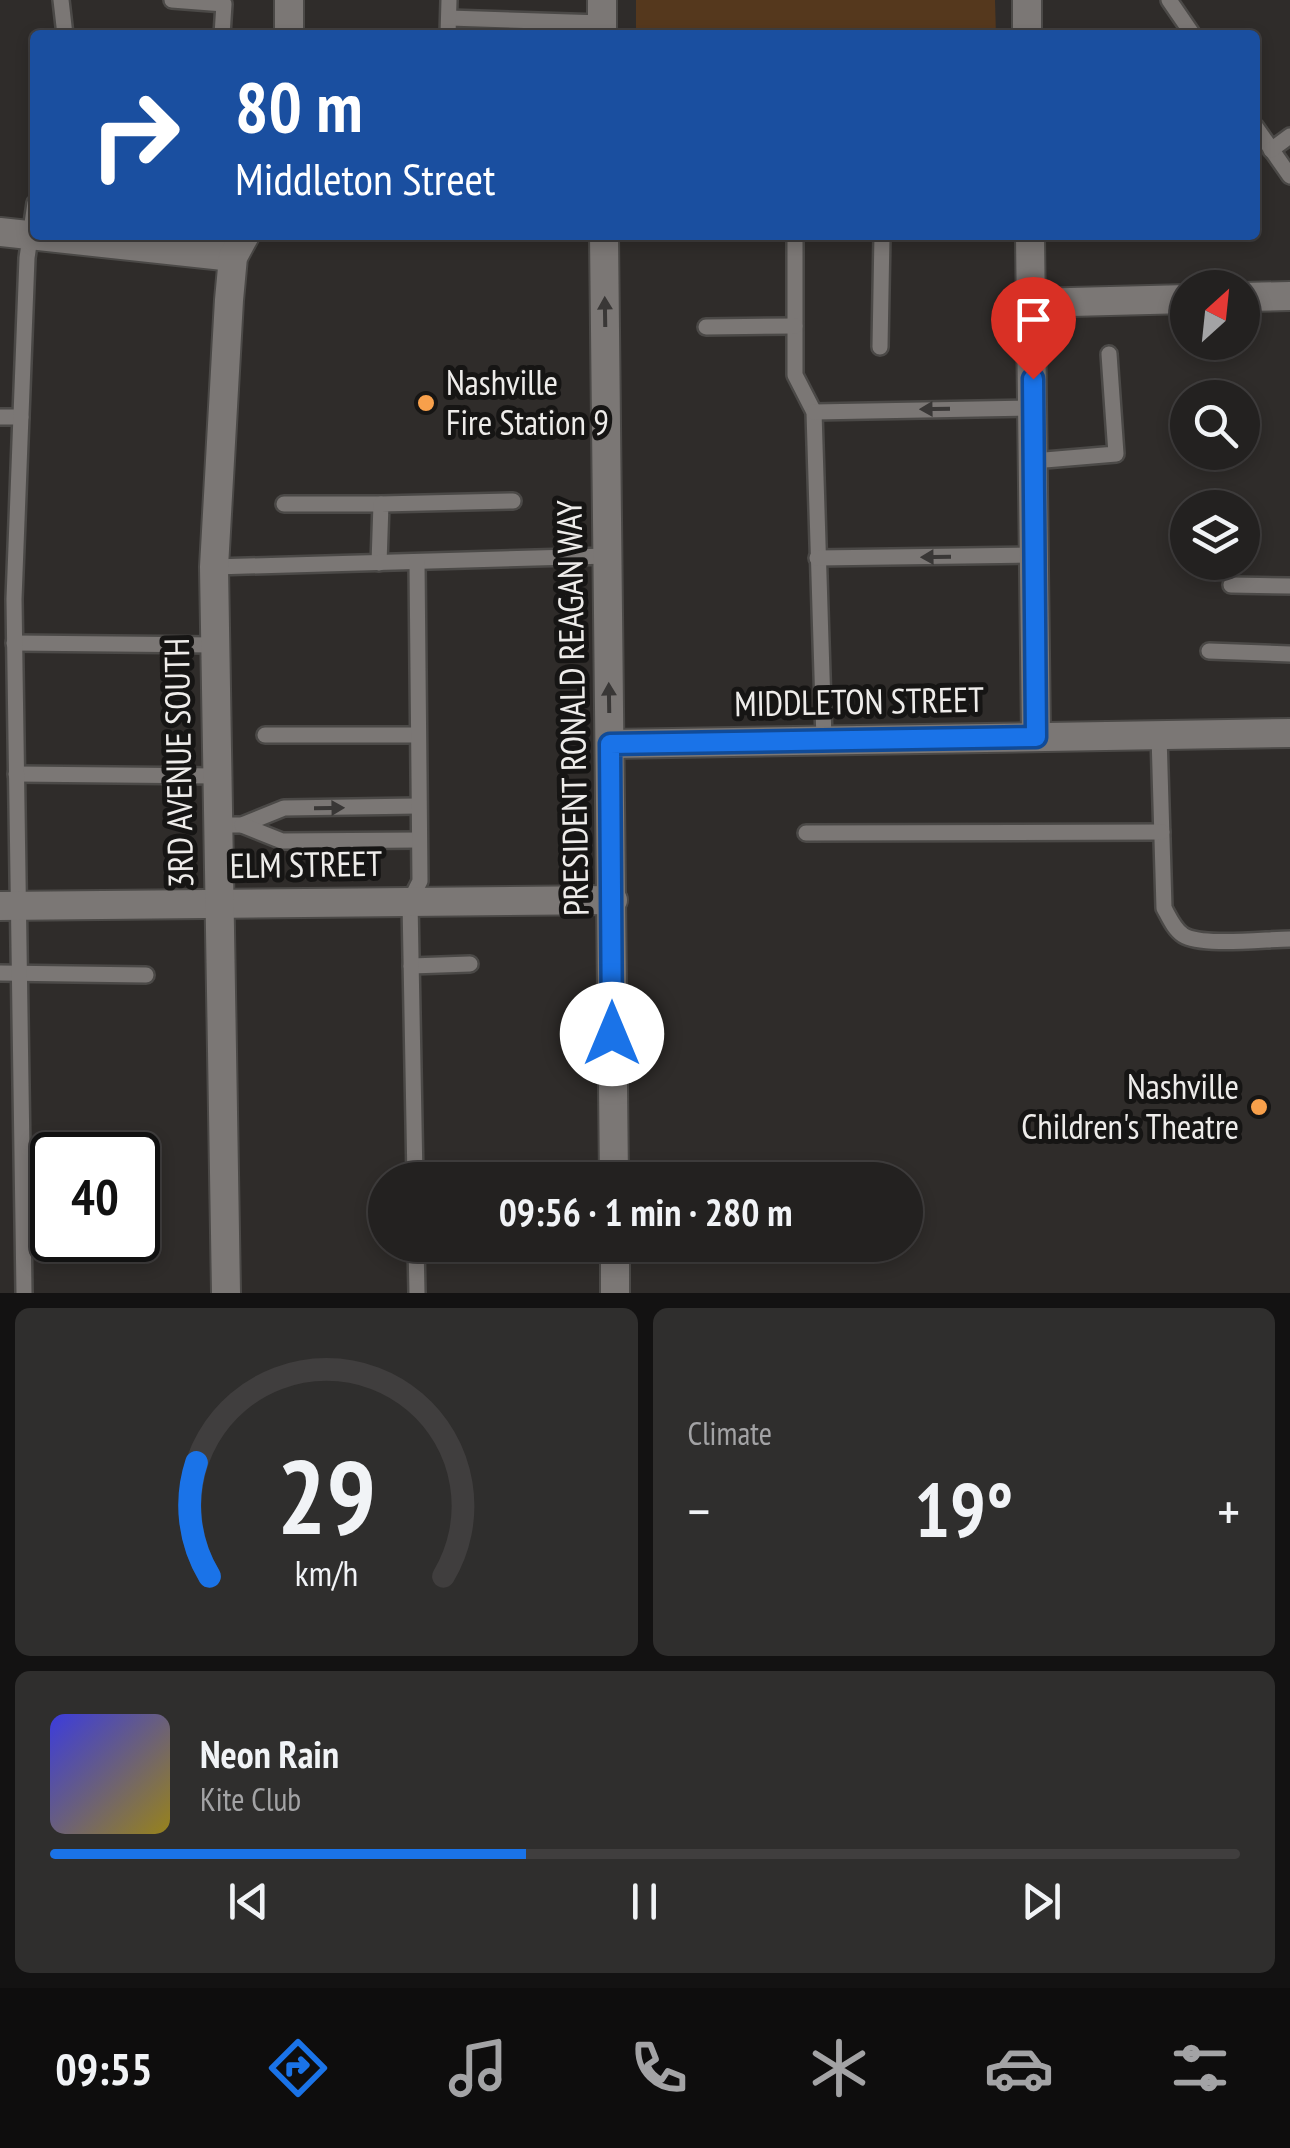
<!DOCTYPE html>
<meta charset="utf-8">
<style>
:root{--surface:#232120;--page:#2f2e2d;--text:#f1f3f6;--muted:#a3a3a5;--line:#403e3e;--accent:#1a73e8}
body{margin:0;font-family:"PT Sans Narrow",sans-serif;background:var(--page);color:var(--text);height:100vh;display:flex;flex-direction:column;font-size:38px;white-space:nowrap}
*{box-sizing:border-box;margin:0}
p{font-size:32px;color:var(--muted)}
.icon{flex:none;width:55px;height:55px;fill:none;stroke:currentColor;stroke-width:2;stroke-linecap:round;stroke-linejoin:round}
.map{position:relative;height:1293px;overflow:hidden}
.drawer{display:flex;flex-direction:column;gap:15px;padding:15px;background:#131212;flex:1}
.drawer>*{flex:none}
.guide{position:absolute;left:30px;top:30px;width:1230px;height:210px;border-radius:10px;box-shadow:0 5px 15px #0003,0 0 0 2px var(--line);background:#1a4fa0;color:#fff;overflow:hidden}
.needle{width:65px;rotate:27deg}
.buttons{position:absolute;left:1170px;top:270px;display:grid;gap:20px}
.buttons a{display:grid;place-items:center;width:90px;height:90px;border-radius:50%;background:var(--surface);box-shadow:0 5px 15px #0003,0 0 0 2px var(--line);font-size:50px}
.speed{position:absolute;left:30px;top:1132px;display:flex;gap:20px;font-size:50px;font-weight:700;text-align:center}
.speed>*{display:grid;place-content:center;width:130px;height:130px;border-radius:50%;background:var(--surface);box-shadow:0 5px 15px #0003,0 0 0 2px var(--line);line-height:1}
.speed .limit{border:5px solid #111;border-radius:15px;background:#fff;color:#111}
.pin{position:absolute;display:grid;place-items:center;width:85px;height:85px;color:#fff;margin:-102px -42px;border-radius:50% 50% 50% 0;rotate:-45deg;box-shadow:0 0 10px #0007}
.pin .icon{rotate:45deg}
.me{position:absolute;width:110px;margin:-55px;rotate:0deg;stroke-linejoin:round;filter:drop-shadow(0 0 8px #0008)}
.turn{display:flex;align-items:center;gap:35px;height:210px;padding:0 40px;font-size:45px}
.turn .icon{width:130px;height:130px;stroke-width:2.5}
.turn b{display:block;font-size:70px;line-height:85px}
.big{font-size:75px;font-weight:700;line-height:1.1}
.drawer .card{flex:1;display:flex;flex-direction:column;justify-content:center;gap:15px;min-width:0;padding:0 35px;border-radius:15px;background:var(--page)}
.drawer .dial{align-items:center;gap:0}
.dial svg{height:260px;overflow:visible;fill:none;stroke:var(--line);stroke-width:7;stroke-linecap:round;text-anchor:middle}
.dial text{fill:var(--text);stroke:none}
.song{display:flex;align-items:center;gap:30px}
.cover{width:120px;height:120px;border-radius:15px;background:linear-gradient(135deg,hsl(240 70% 55%),hsl(50 70% 35%))}
.played{height:10px;border-radius:5px;background:linear-gradient(90deg,var(--accent) 40%,var(--line) 40%)}
.keys{display:flex;justify-content:space-around;direction:ltr}
.heat{display:flex;justify-content:space-between;align-items:center;font-size:55px;direction:ltr}
.drawer .tiles{flex:1;display:grid;gap:15px;grid-template-columns:1fr 1fr}
.card:last-child{grid-column:span 2}
.trip{position:absolute;left:368px;top:1162px;width:555px;height:100px;border-radius:50px;background:var(--surface);box-shadow:0 5px 15px #0003,0 0 0 2px var(--line);font-weight:700;line-height:100px;text-align:center}
.tabs{display:flex;height:160px;justify-content:space-around;align-items:center;background:#0e0d0d;color:var(--muted)}
.tabs .icon{width:70px;height:70px}
.tabs .selected{color:var(--accent)}
.tabs b{font-size:45px;color:var(--text)}
.map>svg:first-child{display:block}
</style>
<div class="map">
<svg width="1290" height="1293" viewBox="0 0 1290 1293">
<rect width="100%" height="100%" fill="#2f2c2a"/>
<path fill="#55381d" d="M636,0H995L996,35H636Z"/>
<g fill="none" stroke-linecap="round" stroke-linejoin="round">
<g stroke="#4b4947" stroke-width="20">
<g id="service">
<path d="M61,0L65,35"/>
<path d="M172,0L224,4L222,35"/>
<path d="M1169,0L1193,35"/>
<path d="M449,18L602,23"/>
<path d="M448,35L449,0"/>
<path d="M1255,126L1290,176"/>
<path d="M1271,150L1290,136"/>
<path d="M795,235V375L814,412L824,740"/>
<path d="M706,327L795,326"/>
<path d="M880,347L882,235"/>
<path d="M814,412L1033,408"/>
<path d="M0,417H21"/>
<path d="M1033,461L1116,454L1109,354"/>
<path d="M284,504H381"/>
<path d="M817,558L1034,555"/>
<path d="M379,563L381,504L513,501"/>
<path d="M214,567L608,556"/>
<path d="M1231,585L1290,586"/>
<path d="M14,643L215,645"/>
<path d="M1209,651L1290,654"/>
<path d="M265,735H418"/>
<path d="M1159,735L1164,908C1169,917 1174,929 1183,935C1202,947 1266,939 1290,939"/>
<path d="M16,774L216,776"/>
<path d="M217,825H242L284,808L418,806"/>
<path d="M242,825L282,841L419,840"/>
<path d="M806,833L1162,832"/>
<path d="M411,966L470,964"/>
<path d="M0,973L146,975"/>
<path d="M415,1180L410,901L420,881L417,562"/>
<path d="M416,1245L417,1293"/>
<path d="M24,1293L14,599L27,258L35,203"/>
</g>
</g>
<g stroke="#4b4947" stroke-width="32">
<g id="minor">
<path d="M289,0V35"/>
<path d="M1027,0V35"/>
<path d="M0,232L233,257"/>
<path d="M1030,235L1036,737"/>
<path d="M1242,297L1290,296"/>
<path d="M1032,303L1188,299"/>
<path d="M610,744L1290,733"/>
<path d="M0,906L613,900"/>
<path d="M226,1293L214,567L229,300L233,257L245,235"/>
</g>
</g>
<g stroke="#4b4947" stroke-width="32">
<g id="tertiary">
<path d="M602,0V35"/>
<path d="M604,235L614,1180"/>
<path d="M615,1245V1293"/>
</g>
</g>
<use href="#service" stroke="#7b7775" stroke-width="15"/>
<use href="#minor" stroke="#7b7775" stroke-width="28"/>
<use href="#tertiary" stroke="#7b7775" stroke-width="28"/>
</g>
<defs><path id="oneway-solid" d="M-6-.8H1V-3.2L6.5 0L1 3.2V.8H-6Z" transform="scale(2.5)"/></defs>
<g fill="#393736">
<use href="#oneway-solid" transform="translate(605 312) rotate(-91)"/>
<use href="#oneway-solid" transform="translate(935 409) rotate(179)"/>
<use href="#oneway-solid" transform="translate(936 557) rotate(179)"/>
<use href="#oneway-solid" transform="translate(609 698) rotate(-91)"/>
<use href="#oneway-solid" transform="translate(329 808) rotate(-1)"/>
</g>
<g fill="none" stroke-linecap="round" stroke-linejoin="round">
<g stroke="#114b97" stroke-width="25">
<path id="route" d="M612,1034L610,744L1036,737L1033,379"/>
</g>
<use href="#route" stroke="#1a73e8" stroke-width="18"/>
</g>
<g fill="#f8a04b" stroke="#161514" stroke-width="4">
<circle cx="426" cy="403" r="10"/>
<circle cx="1259" cy="1107" r="10"/>
</g>
<g text-anchor="middle" stroke-width="10" stroke-linejoin="round" paint-order="stroke">
<g font-size="35" fill="#eeecea" stroke="#161514" text-anchor="start">
<text x="446" y="395">Nashville<tspan x="446" dy="40">Fire Station 9</tspan></text>
<text x="1239" y="1099" text-anchor="end">Nashville<tspan x="1239" dy="40">Children's Theatre</tspan></text>
</g>
<g font-size="35" fill="#eeecea" stroke="#161514">
<text transform="translate(859 702) rotate(-1)" y="12">MIDDLETON STREET</text>
<text transform="translate(573 708) rotate(-91)" y="12">PRESIDENT RONALD REAGAN WAY</text>
<text transform="translate(179 763) rotate(-91)" y="12">3RD AVENUE SOUTH</text>
<text transform="translate(306 865) rotate(-1)" y="12">ELM STREET</text>
</g>
</g>
</svg>
<div class="buttons">
<a><svg class="needle" viewBox="-14 -14 28 28"><path d="M0-13l5 13h-10z" fill="#e53935"/><path d="M0 13l5-13h-10z" fill="#a3a3a5"/></svg></a>
<a><svg class="icon" aria-label="search" viewBox="0 0 24 24"><circle cx="10" cy="10" r="6"/><path d="M15 15l6 6"/></svg></a>
<a><svg class="icon" aria-label="layers" viewBox="0 0 24 24"><path d="M12 4l9 5-9 5-9-5zM3 14l9 5 9-5"/></svg></a>
</div>
<div class="speed"><div class="limit">40</div></div>
<div class="pin" style="left:1033px;top:379px;background:#d93025"><svg class="icon" aria-label="arrive" viewBox="0 0 24 24"><path d="M6 21V4h12l-3 4 3 4H6"/></svg></div>
<svg class="me" style="left:612px;top:1034px" viewBox="-20 -20 40 40"><circle r="19" fill="#fff"/><path d="M0-13L10 11 0 6-10 11z" fill="#1a73e8"/></svg>
<div class="trip">09:56 · 1 min · 280 m</div>
<div class="guide">
<div class="turn"><svg class="icon" aria-label="right" viewBox="0 0 24 24"><path d="M7 20v-9h11M14 6l5 5-5 5"/></svg><div><b>80 m</b>Middleton Street</div></div>
</div>
</div>
<section class="drawer">
<div class="tiles">
<div class="card dial"><svg viewBox="0 0 100 80">
<path d="M14 69A42 42 0 1 1 86 69"/>
<path d="M14 69A42 42 0 0 1 10 34" stroke="#1a73e8"/>
<text x="50" y="56" font-size="32" font-weight="700">29</text>
<text x="50" y="72" font-size="11">km/h</text>
</svg></div>
<div class="card"><p>Climate</p>
<div class="heat"><a>−</a><b class="big">19°</b><a>+</a></div>
</div>
<div class="card">
<div class="song"><i class="cover"></i><div><b>Neon Rain</b><p>Kite Club</p></div></div>
<div class="played"></div>
<div class="keys"><svg class="icon" aria-label="previous" viewBox="0 0 24 24"><path d="M18 5L8 12l10 7zM5 5v14"/></svg><svg class="icon" aria-label="pause" viewBox="0 0 24 24"><path d="M8 5v14M16 5v14"/></svg><svg class="icon" aria-label="next" viewBox="0 0 24 24"><path d="M6 5l10 7-10 7zM19 5v14"/></svg></div>
</div>
</div>
</section>
<nav class="tabs">
<b>09:55</b>
<svg class="icon selected" aria-label="directions" viewBox="0 0 24 24"><path d="M12 3l9 9-9 9-9-9zM9 14v-3h6M13 9l2 2-2 2"/></svg>
<svg class="icon" aria-label="music" viewBox="0 0 24 24"><path d="M9 18V5l10-2v13"/><circle cx="6" cy="18" r="3"/><circle cx="16" cy="16" r="3"/></svg>
<svg class="icon" aria-label="phone" viewBox="0 0 24 24"><path d="M5 4h4l2 5-3 2q2 4 5 5l2-3 5 2v4C11 20 4 13 5 4z"/></svg>
<svg class="icon" aria-label="climate" viewBox="0 0 24 24"><path d="M12 3v18M4 7l16 10M4 17L20 7"/></svg>
<svg class="icon" aria-label="car" viewBox="0 0 24 24"><path d="M5 17H2v-5l4-1 3-4h7l3 4 3 1v5h-3M9 17h6M6 11h13"/><circle cx="7" cy="17" r="2"/><circle cx="17" cy="17" r="2"/></svg>
<svg class="icon" aria-label="filters" viewBox="0 0 24 24"><path d="M4 7h16M4 17h16"/><circle cx="9" cy="7" r="2"/><circle cx="15" cy="17" r="2"/></svg>
</nav>
